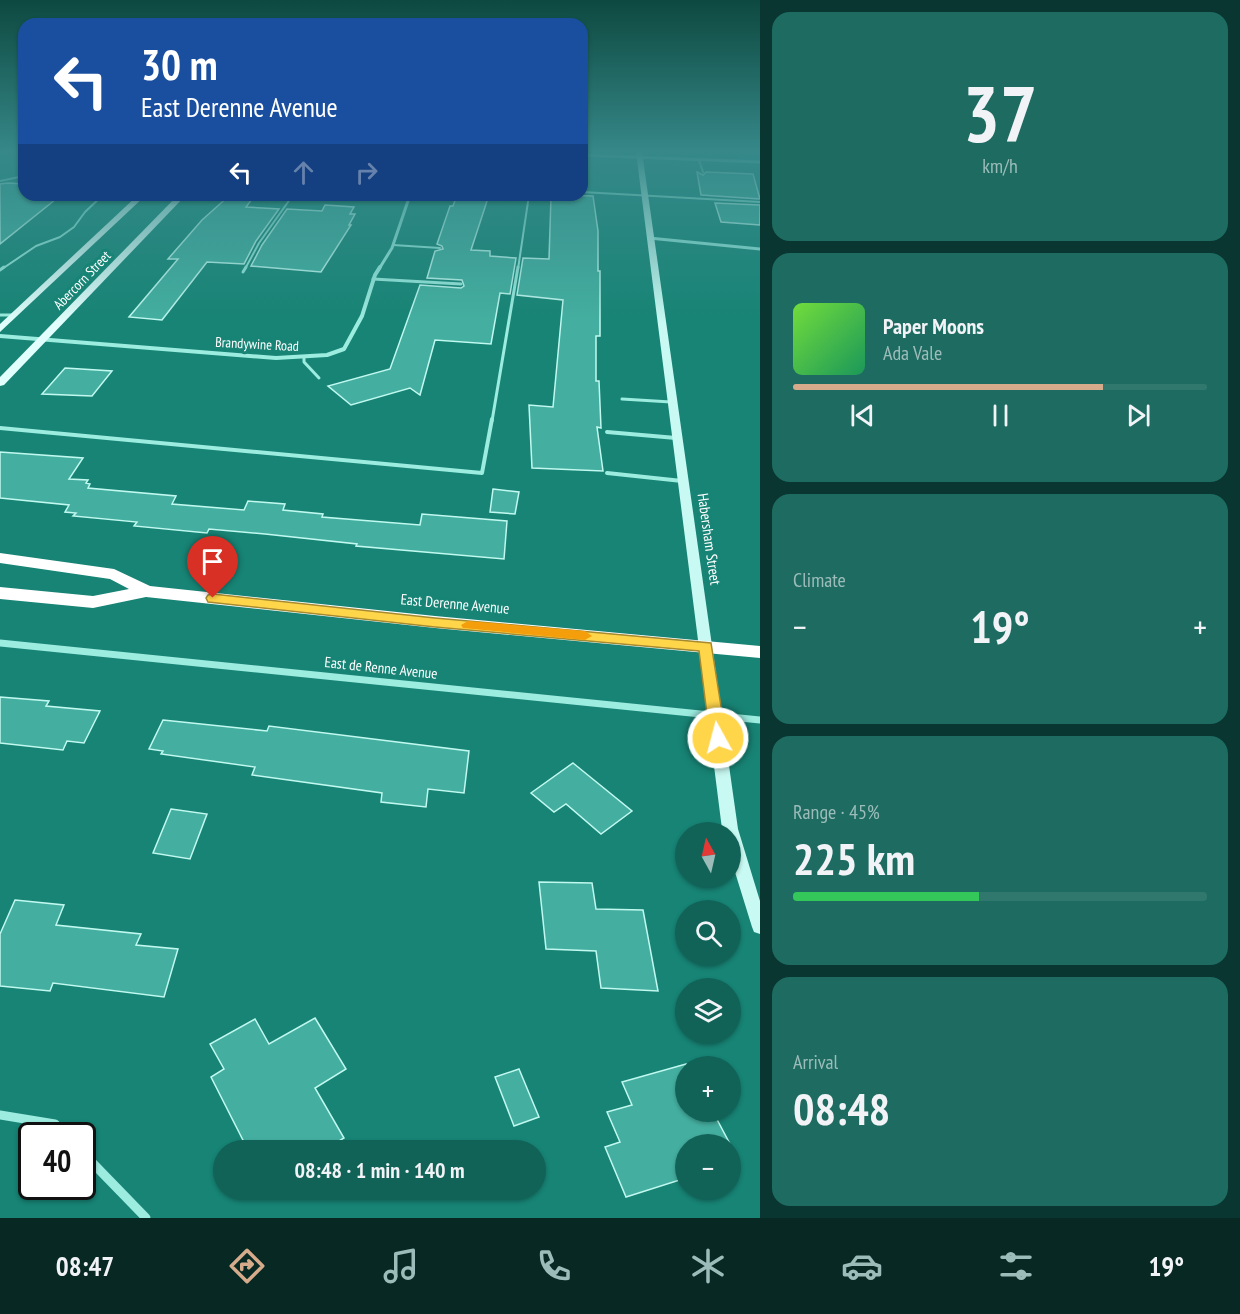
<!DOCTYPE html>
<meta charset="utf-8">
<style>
:root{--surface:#116358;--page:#1e6c61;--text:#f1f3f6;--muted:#9cbcba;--line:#30776e;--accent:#d6ab8b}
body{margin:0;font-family:"PT Sans Narrow",sans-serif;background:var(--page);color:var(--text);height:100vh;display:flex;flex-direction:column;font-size:22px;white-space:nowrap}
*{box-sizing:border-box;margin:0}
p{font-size:20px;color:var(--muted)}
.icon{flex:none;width:33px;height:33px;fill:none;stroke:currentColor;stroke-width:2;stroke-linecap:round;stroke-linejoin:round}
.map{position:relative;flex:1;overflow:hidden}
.panel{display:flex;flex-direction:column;gap:12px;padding:12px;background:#093630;width:480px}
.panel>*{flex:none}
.banner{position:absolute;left:18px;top:18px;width:570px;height:183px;border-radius:18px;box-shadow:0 2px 4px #0004;background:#1a4fa0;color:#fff;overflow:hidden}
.needle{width:39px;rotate:352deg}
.buttons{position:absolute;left:675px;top:822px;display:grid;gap:12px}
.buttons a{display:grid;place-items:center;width:66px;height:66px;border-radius:50%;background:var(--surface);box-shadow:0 2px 4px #0004;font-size:30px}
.speed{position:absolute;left:18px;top:1122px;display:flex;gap:12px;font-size:30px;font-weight:700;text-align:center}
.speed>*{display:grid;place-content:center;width:78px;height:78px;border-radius:50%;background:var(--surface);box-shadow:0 2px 4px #0004;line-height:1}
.speed .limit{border:3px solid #111;border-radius:9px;background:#fff;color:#111}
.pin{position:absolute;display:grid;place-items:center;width:51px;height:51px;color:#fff;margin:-62px -26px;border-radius:50% 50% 50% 0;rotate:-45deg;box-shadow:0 0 6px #0007}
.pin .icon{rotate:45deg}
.me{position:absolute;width:66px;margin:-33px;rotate:353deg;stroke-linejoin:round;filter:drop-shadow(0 0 4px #0008)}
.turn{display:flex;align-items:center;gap:21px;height:126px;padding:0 24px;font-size:27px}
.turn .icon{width:78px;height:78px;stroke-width:2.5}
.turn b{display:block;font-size:42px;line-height:51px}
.lanes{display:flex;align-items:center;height:57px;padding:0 24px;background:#0003;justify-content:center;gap:30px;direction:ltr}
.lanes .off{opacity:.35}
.big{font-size:45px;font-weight:800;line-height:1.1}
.panel .card{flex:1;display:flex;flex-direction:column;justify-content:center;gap:9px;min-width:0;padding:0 21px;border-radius:18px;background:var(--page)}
.panel .dial{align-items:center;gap:0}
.dial b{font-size:78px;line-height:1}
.song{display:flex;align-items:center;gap:18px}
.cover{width:72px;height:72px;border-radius:9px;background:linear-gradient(135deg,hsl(100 70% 55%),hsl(150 70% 35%))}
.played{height:6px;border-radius:3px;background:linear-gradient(90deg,var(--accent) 75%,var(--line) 75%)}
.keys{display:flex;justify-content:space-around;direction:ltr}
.heat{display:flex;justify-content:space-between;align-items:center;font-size:33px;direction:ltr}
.charge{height:9px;border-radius:4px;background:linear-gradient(90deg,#34c759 45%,var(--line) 0)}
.trip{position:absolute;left:213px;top:1140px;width:333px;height:60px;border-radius:30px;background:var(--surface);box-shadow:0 2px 4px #0004;font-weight:800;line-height:60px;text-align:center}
.menu{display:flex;height:96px;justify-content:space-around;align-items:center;background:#072823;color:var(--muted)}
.menu .icon{width:42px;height:42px}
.menu .active{color:var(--accent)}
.menu b{font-size:27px;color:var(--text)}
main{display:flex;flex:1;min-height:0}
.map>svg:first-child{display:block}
</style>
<main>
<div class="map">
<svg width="760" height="1218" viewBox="0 0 760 1218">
<rect width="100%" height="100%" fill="#178475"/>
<g fill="#44afa0" stroke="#c1f9f0" stroke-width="1.5">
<path d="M697,172L703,175L706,172L753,174L760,199L701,195Z"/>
<path d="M8,183L24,184V195H61L0,244V184Z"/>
<path d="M230,195H255L246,207L279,209L256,241L244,264L207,262L162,320L129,317L178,259H168L202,220Z"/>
<path d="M457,195H489L471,250L490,251V256L516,258L510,294L500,293L491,344L435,340L420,395L410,388L351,405L328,386L390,369L420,285L461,288L464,286L462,280L427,278L435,251L443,249L442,246L437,244L450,206H453Z"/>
<path d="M557,195L593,196L598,231V271H600V336H596V381H599L601,428L597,427L603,471L532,468L529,405L553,407L563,300L517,295L523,258L549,259L551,197H557Z"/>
<path d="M715,203L760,205V225L721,222Z"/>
<path d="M325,205L354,207L350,214H355L349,225H351L321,272L251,266L262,245L287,209L322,211Z"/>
<path d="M65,368L112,371L92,396L42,394Z"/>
<path d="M0,452L83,458L69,479L88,480L86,483L90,484L88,488L176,496L172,504L244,510L248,501L285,504L283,510L323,514L322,517L420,525L422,514L507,521L504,559L356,546L357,544L265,534L209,529L207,533L134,526L137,522L73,516L76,513L65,512L69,505L0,498Z"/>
<path d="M493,489L519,492L515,514L490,512Z"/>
<path d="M0,697L49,701L46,706L100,711L84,743L67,741L63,750L0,743Z"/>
<path d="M163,720L267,731L269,726L469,751L464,793L428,789L426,807L381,802L382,793L252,775L255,767L161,754L163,751L149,749Z"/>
<path d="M573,763L632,811L601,834L566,804L554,812L531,793Z"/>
<path d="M171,809L207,814L190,859L153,853Z"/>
<path d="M539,882L592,883L596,909L643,910L658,991L601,988L596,951L546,949Z"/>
<path d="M15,900L64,905L56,925L141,934L136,945L178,949L164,997L53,983L50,991L0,986V934Z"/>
<path d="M315,1018L346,1069L315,1088L344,1138L324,1150H248L211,1077L224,1069L210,1044L255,1019L269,1044Z"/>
<path d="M686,1064V1112H713L730,1144H686V1178L626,1197L605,1147L620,1142L607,1112L632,1105L622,1082Z"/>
<path d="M519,1069L539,1117L514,1126L495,1077Z"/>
</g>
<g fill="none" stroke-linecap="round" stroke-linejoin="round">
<g stroke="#9cece0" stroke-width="2">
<path d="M699,160L703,172"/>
<path d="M0,181L24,176"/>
<path d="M582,192L760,202"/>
<path d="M393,245L440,248"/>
<path d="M2,269L36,246L60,237L74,227L85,212L103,195"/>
<path d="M245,269L259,243L293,195"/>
<path d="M518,269L529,195"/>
</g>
<g stroke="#9cece0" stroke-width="3">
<path d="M0,270L4,267"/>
<path d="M243,272L246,267"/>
<path d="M373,279L461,284"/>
<path d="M0,315H14"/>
<path d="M304,358V362L319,378"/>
<path d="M622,399L671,402"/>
<path d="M492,421L518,267"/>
</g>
<g stroke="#9cece0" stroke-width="4">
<path d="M0,428L482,473L492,419"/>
<path d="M607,432L676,438"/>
<path d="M607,473L682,481"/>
</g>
<g stroke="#9cece0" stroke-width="3">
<path d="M582,155L760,162"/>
<path d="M649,238L760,249"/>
<path d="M379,269L392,248L410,195"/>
</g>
<path stroke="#9cece0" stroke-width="4" d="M0,336L276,358L327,355L344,349L362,316L375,275L380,267"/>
<path stroke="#9cece0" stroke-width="7" d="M0,643L760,720"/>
<g stroke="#9cece0" stroke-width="9">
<path d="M0,1115L55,1124L67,1136"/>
<path d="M82,1152L146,1218"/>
</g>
<path fill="#c8f9f2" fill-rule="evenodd" d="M636,152H642L738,829L760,901V934L754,932L752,927L730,856V832H723L722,829Z"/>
<g fill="#e1fffc" fill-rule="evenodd">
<path d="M138,195H146L0,332V324Z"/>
<path d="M178,195H186L4,385L0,386V377Z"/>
</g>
<path fill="#fff" fill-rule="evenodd" d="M0,553L114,569L150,586L435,616L760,646V658L435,628L146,597L93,608L0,599V587L93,596L129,589L110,579L0,563Z"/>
</g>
<linearGradient id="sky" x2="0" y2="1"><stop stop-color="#0d4940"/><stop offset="0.47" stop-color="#368889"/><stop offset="1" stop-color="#368889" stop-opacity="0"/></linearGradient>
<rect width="760" height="323" fill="url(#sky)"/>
<path fill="#ffd54a" stroke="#a68a30" stroke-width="1.5" d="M213,594L435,618L711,643L726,738L723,742H712L710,738L699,651L435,627L208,602L206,598L208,595Z"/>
<path fill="#f59e0b" d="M468,621L585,631L592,636L585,640L463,628L461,625Z"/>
<g text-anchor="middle" stroke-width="6" stroke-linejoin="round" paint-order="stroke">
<g font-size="14" fill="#fff" stroke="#178475">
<text transform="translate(82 280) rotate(-46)" y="5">Abercorn Street</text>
<text transform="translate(257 344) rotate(3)" y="5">Brandywine Road</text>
</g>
<g font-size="15" fill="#fff" stroke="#178475">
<text transform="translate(709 539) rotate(82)" y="5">Habersham Street</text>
<text transform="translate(455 604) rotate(5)" y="5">East Derenne Avenue</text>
<text transform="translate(381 668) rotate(6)" y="5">East de Renne Avenue</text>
</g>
</g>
</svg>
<div class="buttons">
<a><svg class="needle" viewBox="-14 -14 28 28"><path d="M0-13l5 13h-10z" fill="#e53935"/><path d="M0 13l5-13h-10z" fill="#9cbcba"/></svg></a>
<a><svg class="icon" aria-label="search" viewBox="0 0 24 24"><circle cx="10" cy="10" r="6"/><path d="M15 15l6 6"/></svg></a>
<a><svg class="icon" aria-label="layers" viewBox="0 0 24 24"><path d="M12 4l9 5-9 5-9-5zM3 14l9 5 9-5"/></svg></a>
<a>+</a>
<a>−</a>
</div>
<div class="speed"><div class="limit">40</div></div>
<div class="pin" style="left:213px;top:598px;background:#d93025"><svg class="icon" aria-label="arrive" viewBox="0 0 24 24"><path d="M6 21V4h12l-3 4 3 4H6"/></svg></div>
<svg class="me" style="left:718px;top:738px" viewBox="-20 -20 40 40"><circle r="17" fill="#ffd54a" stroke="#fff" stroke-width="3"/><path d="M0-11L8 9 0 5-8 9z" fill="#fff"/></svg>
<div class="trip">08:48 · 1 min · 140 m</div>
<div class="banner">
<div class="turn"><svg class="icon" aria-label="left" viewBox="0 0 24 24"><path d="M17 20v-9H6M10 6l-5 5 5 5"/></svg><div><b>30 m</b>East Derenne Avenue</div></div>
<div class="lanes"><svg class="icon" aria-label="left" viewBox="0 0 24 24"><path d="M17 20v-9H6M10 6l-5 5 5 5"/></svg><svg class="icon off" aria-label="ahead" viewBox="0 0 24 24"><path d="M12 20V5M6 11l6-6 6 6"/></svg><svg class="icon off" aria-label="right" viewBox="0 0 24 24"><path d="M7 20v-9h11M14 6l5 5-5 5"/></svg></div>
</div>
</div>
<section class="panel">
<div class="card dial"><b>37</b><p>km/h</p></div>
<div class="card">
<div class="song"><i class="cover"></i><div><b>Paper Moons</b><p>Ada Vale</p></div></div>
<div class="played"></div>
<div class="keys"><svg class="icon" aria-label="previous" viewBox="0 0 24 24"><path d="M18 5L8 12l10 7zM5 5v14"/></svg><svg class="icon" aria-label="pause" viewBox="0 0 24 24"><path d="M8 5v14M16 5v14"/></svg><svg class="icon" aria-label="next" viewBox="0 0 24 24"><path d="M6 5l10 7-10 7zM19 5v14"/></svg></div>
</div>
<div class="card"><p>Climate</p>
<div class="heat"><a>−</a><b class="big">19°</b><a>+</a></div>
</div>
<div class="card"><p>Range · 45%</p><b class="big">225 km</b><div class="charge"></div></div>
<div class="card"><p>Arrival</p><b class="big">08:48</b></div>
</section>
</main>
<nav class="menu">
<b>08:47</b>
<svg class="icon active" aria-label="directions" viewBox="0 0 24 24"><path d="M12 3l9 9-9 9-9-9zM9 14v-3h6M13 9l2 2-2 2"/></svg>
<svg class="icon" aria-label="music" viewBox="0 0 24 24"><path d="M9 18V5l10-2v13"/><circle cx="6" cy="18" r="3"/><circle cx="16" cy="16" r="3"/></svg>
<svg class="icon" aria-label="phone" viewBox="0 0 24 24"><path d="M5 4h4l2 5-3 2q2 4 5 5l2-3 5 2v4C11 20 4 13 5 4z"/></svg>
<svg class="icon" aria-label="climate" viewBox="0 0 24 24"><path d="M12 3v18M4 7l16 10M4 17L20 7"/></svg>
<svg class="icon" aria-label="car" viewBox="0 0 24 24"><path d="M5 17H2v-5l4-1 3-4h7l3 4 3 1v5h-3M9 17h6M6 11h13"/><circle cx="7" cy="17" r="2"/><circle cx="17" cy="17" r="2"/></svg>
<svg class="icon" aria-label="filters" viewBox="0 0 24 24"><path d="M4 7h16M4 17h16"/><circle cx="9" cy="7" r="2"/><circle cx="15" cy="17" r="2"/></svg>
<b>19°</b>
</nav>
